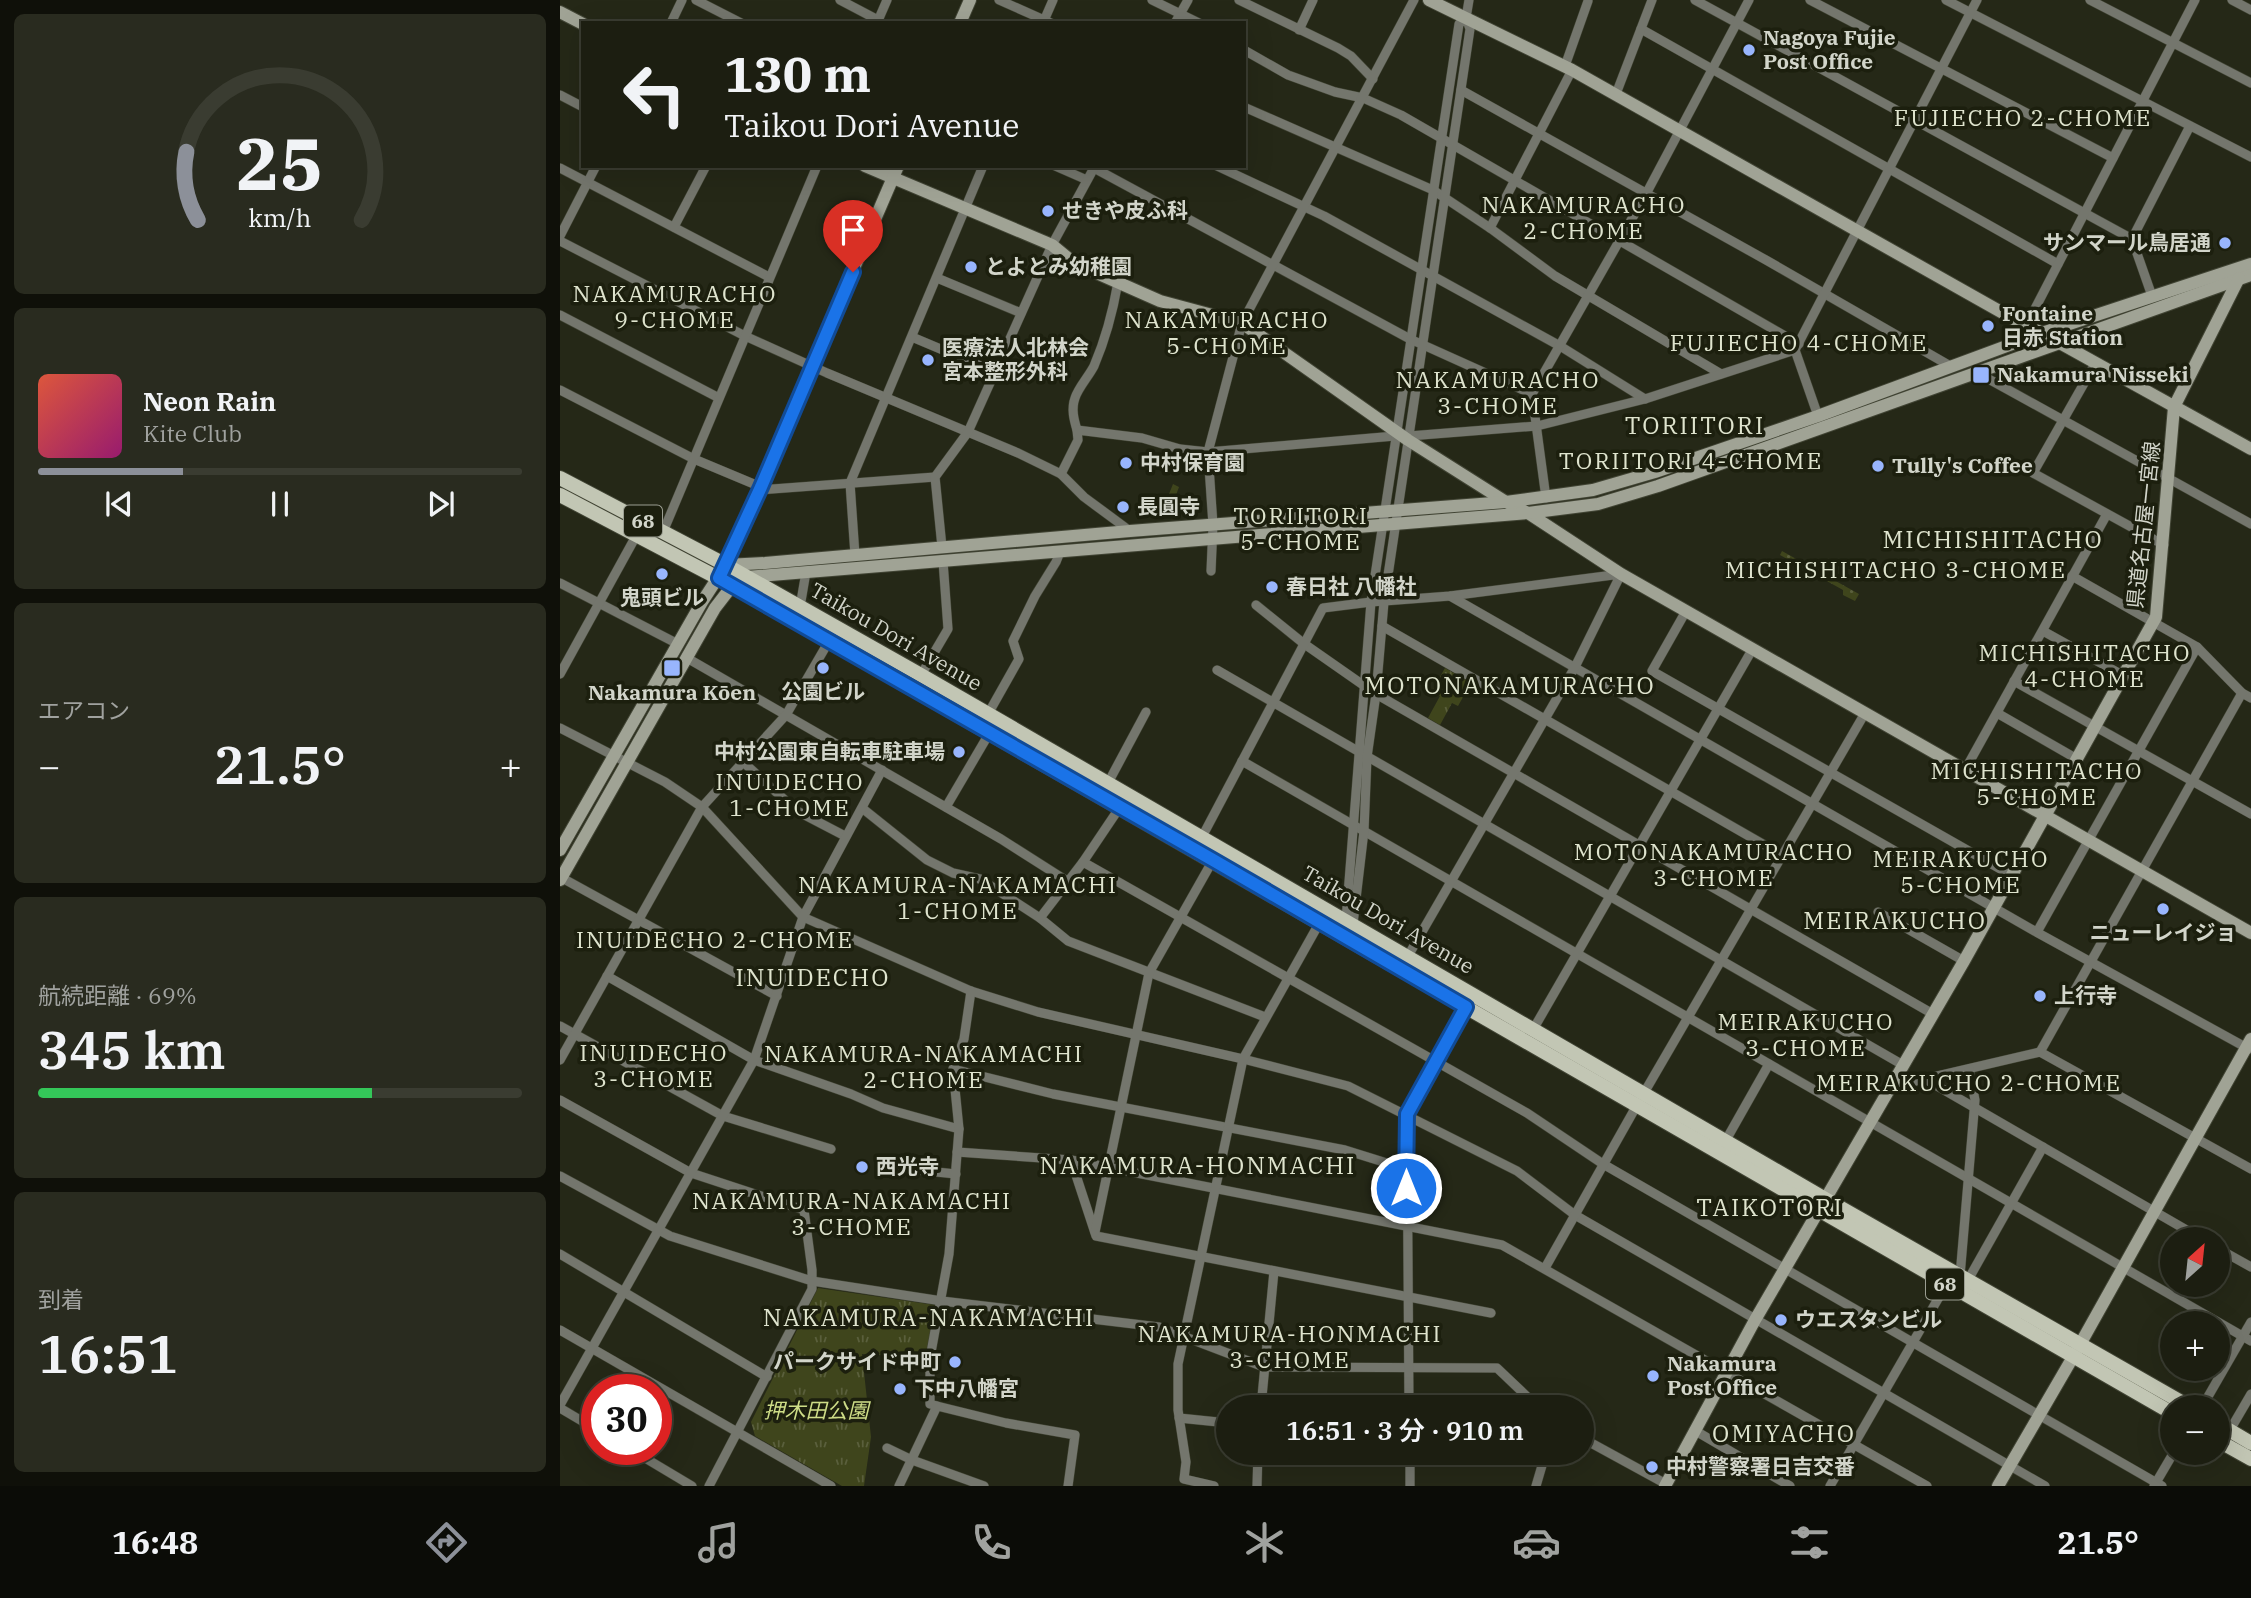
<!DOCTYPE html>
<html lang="ja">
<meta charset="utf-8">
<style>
:root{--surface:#1c1e11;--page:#292b1f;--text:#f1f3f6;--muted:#a0a29f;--line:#3a3c31;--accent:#8c9099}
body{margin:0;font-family:"IBM Plex Serif","Noto Sans JP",serif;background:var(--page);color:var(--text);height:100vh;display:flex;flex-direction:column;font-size:26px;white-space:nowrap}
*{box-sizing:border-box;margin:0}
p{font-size:23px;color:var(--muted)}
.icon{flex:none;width:38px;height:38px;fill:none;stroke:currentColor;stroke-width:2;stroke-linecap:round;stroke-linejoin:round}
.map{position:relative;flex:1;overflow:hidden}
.panel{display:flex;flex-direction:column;gap:14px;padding:14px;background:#0f1009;width:560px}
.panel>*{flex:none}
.banner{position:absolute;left:21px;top:21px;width:665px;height:147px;border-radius:0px;box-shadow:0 7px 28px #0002,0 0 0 2px var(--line);background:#1c1e11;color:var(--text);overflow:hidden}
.needle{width:46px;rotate:27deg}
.fabs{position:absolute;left:1600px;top:1227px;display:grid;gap:14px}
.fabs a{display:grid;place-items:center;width:70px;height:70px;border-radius:50%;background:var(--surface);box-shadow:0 7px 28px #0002,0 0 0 2px var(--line);font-size:35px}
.speed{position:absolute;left:21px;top:1374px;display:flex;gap:14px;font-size:35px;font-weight:700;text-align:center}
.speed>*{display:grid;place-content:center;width:91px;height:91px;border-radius:50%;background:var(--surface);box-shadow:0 7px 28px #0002,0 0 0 2px var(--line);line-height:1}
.speed .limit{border:10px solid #d22;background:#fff;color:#111}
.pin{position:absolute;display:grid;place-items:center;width:60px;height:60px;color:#fff;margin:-72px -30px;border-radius:50% 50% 50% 0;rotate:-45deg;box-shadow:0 0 7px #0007}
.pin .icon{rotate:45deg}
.me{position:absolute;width:77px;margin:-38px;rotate:0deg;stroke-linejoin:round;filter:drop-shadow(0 0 5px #0008)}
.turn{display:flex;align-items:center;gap:24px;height:147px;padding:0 28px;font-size:32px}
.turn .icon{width:91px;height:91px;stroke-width:2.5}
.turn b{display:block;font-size:49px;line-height:60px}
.big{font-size:52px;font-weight:600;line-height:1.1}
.panel .tile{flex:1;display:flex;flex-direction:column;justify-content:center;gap:10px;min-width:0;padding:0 24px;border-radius:10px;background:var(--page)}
.panel .dial{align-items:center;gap:0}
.dial svg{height:182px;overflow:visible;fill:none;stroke:var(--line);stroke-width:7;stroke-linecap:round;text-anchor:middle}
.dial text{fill:var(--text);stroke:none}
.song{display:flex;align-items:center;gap:21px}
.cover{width:84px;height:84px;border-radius:10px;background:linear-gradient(135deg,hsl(10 70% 55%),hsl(320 70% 35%))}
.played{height:7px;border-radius:4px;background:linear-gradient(90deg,var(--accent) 30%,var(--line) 30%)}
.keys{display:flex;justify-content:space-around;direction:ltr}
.heat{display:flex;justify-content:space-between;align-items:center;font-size:38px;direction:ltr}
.charge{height:10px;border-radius:5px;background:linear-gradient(90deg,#34c759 69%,var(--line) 0)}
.trip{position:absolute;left:656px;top:1395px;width:378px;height:70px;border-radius:35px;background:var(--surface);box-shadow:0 7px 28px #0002,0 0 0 2px var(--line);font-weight:600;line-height:70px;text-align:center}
.menu{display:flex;height:112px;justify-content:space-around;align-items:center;background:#0b0c07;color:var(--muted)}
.menu .icon{width:49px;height:49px}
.menu .selected{color:var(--accent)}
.menu b{font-size:32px;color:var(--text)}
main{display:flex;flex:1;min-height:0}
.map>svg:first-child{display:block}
</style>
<main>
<section class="panel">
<div class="tile dial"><svg viewBox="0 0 100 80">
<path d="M14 69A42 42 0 1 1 86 69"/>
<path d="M14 69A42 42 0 0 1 9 39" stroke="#8c9099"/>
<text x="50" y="56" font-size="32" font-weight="700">25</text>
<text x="50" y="72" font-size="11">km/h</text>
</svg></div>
<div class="tile">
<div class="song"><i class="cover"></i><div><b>Neon Rain</b><p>Kite Club</p></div></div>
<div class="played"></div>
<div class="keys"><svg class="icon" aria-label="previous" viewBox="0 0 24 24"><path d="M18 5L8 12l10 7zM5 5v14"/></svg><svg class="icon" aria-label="pause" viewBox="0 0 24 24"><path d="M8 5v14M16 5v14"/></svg><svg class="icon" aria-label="next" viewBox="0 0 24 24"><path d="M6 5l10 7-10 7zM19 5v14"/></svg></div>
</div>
<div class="tile"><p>エアコン</p>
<div class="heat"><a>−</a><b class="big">21.5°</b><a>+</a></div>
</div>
<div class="tile"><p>航続距離 · 69%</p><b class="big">345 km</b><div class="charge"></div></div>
<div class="tile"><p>到着</p><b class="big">16:51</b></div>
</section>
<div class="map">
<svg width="1691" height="1486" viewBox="0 0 1691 1486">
<defs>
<pattern id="grass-dots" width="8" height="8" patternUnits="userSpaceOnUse" patternTransform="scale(1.75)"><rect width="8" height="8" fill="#3f451c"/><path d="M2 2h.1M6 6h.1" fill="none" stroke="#5a5f3c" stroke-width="1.8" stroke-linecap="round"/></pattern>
<pattern id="cemetery-stones" width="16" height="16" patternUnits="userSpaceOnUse" patternTransform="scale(1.75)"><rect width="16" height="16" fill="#3f451c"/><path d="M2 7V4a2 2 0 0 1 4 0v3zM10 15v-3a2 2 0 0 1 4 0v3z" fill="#5a5f3c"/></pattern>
<pattern id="park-tufts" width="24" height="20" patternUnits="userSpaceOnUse" patternTransform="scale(1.75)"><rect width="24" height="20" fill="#3f451c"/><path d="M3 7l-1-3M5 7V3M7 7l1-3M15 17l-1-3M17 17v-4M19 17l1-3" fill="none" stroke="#5a5f3c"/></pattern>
</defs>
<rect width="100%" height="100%" fill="#252817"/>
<path fill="url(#grass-dots)" d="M1222,551L1299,594L1295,601L1283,595V590L1220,555Z"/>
<path fill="url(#cemetery-stones)" d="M613,484L619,487L608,516L583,518L592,494L607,499Z"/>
<g fill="url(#park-tufts)">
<path d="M885,668L911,683L898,706L892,703L880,725L868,718L880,696L872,691Z"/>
<path d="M258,1288L375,1305L378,1308L367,1358L302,1354L311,1437L304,1486H282L195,1436L191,1422Z"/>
</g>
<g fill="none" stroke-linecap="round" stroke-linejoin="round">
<g stroke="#414434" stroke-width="10">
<g id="street">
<path d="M136,0L181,23"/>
<path d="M280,0L318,20"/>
<path d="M439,0L491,23"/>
<path d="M592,0L639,23"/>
<path d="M679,0L778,48L791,56L813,79"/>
<path d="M1135,0L1572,239L1592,296"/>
<path d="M1250,0L1553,158"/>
<path d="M1386,0L1691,157"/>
<path d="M1530,0L1691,83"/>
<path d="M1672,0L1691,10"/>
<path d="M111,23L122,0"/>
<path d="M317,23L327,0"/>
<path d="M483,23L493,0"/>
<path d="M615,23L628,0"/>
<path d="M1081,29L1498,264"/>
<path d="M739,30L753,0"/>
<path d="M684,50L728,75L775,92L803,98L841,115L1239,344"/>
<path d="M1005,66L1028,1"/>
<path d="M901,90L1206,260L1392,367"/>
<path d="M1056,94L1092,0"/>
<path d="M0,95L23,107"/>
<path d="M684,107L873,190L930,228L995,276L1161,374"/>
<path d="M495,166L527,180"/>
<path d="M657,166L764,216L1000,346L1085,399"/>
<path d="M0,168L209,277"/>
<path d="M534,168L850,339L972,394L1086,194L1189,0"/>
<path d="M114,227L146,166"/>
<path d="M930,228L1012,70"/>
<path d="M0,236L36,166"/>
<path d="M1572,239L1630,126"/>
<path d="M0,241L185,336L267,373L458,453L501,474L524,497L570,531"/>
<path d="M377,278L461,313"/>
<path d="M0,315L159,398"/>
<path d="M1466,326L1635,0"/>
<path d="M352,337L435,372"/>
<path d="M1235,350L1258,416"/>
<path d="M1535,364L1473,473L1604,545"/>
<path d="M1416,372L1691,524"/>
<path d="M0,390L134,459L201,487"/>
<path d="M972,394L986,498"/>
<path d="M517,430C514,420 511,409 515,398C518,388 529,376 534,366C546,338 553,311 558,282"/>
<path d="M849,436L977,426L1085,399L1235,350L1417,0"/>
<path d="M501,474L518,440L517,430L582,438L620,449L648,452L835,436"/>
<path d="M200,490L375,477"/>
<path d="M103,532L257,166"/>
<path d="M382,547L375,477L408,432L492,245L535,166"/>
<path d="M295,555L290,483L423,166"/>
<path d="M651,571L653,525L648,452L682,323L854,0"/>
<path d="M1512,576L1637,647L1682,693L1691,698"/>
<path d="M0,583L118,644"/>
<path d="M890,596L1478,933L1689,1049"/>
<path d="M696,605L743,643L816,694L1373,1014"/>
<path d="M240,607L246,572"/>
<path d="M1126,611L1092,671L1451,875"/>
<path d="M822,626L1222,855"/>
<path d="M1483,631L1564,676"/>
<path d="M127,658L441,839L507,881"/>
<path d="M657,670L1343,1065"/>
<path d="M0,674L76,536"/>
<path d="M361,675L388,629L383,561"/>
<path d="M1454,681L1691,814"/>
<path d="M1437,713L1517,759"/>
<path d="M0,728L105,782L142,807L243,917L411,991L478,1012L683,1059L788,1086L957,1171L1015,1215L1485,1486"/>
<path d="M682,761L1691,1341"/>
<path d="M183,762L237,811L285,836"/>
<path d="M1405,770L1547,514"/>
<path d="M548,783L586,712"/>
<path d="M386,807L430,732L428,714L459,659L453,641L475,596L496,562L500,552"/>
<path d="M302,808L367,860L393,873L420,879L480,918L508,941L705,1017"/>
<path d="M642,837L763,608L811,602L890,596L1061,574L1015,667L848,956"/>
<path d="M523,862L967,1113L1043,1164L1602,1486"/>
<path d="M2,878L217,996"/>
<path d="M1318,912L1404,961"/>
<path d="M480,918L523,862L560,807"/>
<path d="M786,920L811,602L899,24L906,18L909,0"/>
<path d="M793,924L804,831L807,757L816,694L824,602L910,29L906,18"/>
<path d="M1477,932L1637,647"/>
<path d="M47,976L194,1060L291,1094L323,1108L399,1129"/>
<path d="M0,1026L163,1116L271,1149"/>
<path d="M974,1028L1192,650"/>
<path d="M1480,1052L1682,693"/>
<path d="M0,1060L142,807L226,715L269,641"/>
<path d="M393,1069L493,1094L785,1150L846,1169"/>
<path d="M1365,1079L1642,1239"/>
<path d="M1330,1087L1480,1052L1691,1169"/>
<path d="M0,1100L131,1173L244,1210L252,1270V1289L149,1486"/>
<path d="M1166,1140L1209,1064"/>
<path d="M397,1152L511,1160L942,1245L1367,1486"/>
<path d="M511,1160L536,1236L931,1313"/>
<path d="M337,1168L396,1174"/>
<path d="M0,1176L110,1236L252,1281L382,1301L599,1327L704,1367L937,1368L978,1407"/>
<path d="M535,1232L589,973L653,860"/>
<path d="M1657,1248L1691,1267"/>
<path d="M0,1254L207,1377"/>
<path d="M985,1268L1077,1105L1305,713"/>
<path d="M1400,1276L1415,1100L1409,1069"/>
<path d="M1408,1280L1483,1147"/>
<path d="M0,1330L271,1486"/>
<path d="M0,1405L194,1060L243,917L322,770"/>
<path d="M377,1406L446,1423L515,1435L508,1486"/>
<path d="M701,1407L714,1271"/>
<path d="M849,1407L847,1114L906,1007"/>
<path d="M1642,1407L1691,1322"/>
<path d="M0,1408L37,1430"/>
<path d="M619,1418L668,1423"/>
<path d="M1134,1430L1230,1486"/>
<path d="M1670,1430L1691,1394"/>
<path d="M1022,1438L1106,1484"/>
<path d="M327,1448L352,1460L424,1486"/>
<path d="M70,1449L132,1486"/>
<path d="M850,1452V1486"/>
<path d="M339,1486L377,1406L370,1404V1358L389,1254L399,1129L393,1069L404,1039L411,991"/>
<path d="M654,1486L624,1479L626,1462L618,1410V1364L683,1059L761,920"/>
<path d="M697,1486L698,1452"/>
<path d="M976,1486L986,1452"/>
<path d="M1270,1486L1386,1285"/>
<path d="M1594,1486L1614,1452"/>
</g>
</g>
<g stroke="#414434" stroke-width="14">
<g id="secondary">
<path d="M869,0L1012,70L1466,326L1471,327L1691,449"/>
<path d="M0,12L23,24"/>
<path d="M400,23L410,0"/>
<path d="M305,166L492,245L514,263L600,301L682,323L848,440L946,502L968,513L1061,574L1691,933"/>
<path d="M166,565L205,563L570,531L946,502L1033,490L1095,472L1258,416L1482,333L1691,264"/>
<path d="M0,850L142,602L166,565L338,166"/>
<path d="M0,880L155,608L172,586L187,577L968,513L1038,504L1098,486L1691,275"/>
<path d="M1105,1486L1195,1320L1404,961L1596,617L1614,407L1679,278"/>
<path d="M1438,1486L1513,1357L1691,1039"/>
</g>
</g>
<g stroke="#414434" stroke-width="16">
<g id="primary">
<path d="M0,478L166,565L361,675L1267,1200L1630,1407"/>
<path d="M0,495L158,578L269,641L1612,1413"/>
<path d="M1657,1423L1691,1443"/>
<path d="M1657,1440L1691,1459"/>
</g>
</g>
<use href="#street" stroke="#74766d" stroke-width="9"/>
<use href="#secondary" stroke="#a0a395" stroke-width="12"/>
<use href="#primary" stroke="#c2c6b4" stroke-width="14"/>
</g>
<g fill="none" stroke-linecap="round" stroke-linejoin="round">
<g stroke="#114b97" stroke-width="18">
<path id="route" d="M293,272L201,487L159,578L653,860L906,1007L847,1114L846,1188"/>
</g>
<use href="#route" stroke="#1a73e8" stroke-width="12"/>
</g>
<g fill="#98b5fd" stroke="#1c1f0e" stroke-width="2.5">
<circle cx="1189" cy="50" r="7"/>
<circle cx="488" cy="211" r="7"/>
<circle cx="1665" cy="243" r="7"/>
<circle cx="411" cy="267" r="7"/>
<circle cx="1428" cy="326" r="7"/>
<circle cx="368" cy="360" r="7"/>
<rect x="1412" y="366" width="18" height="18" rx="3.5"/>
<circle cx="566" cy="463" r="7"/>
<circle cx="1318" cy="466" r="7"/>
<circle cx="563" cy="507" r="7"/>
<circle cx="102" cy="574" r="7"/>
<circle cx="712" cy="587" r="7"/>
<rect x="103" y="659" width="18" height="18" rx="3.5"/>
<circle cx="263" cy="668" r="7"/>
<circle cx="399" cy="752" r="7"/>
<circle cx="1603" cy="909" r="7"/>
<circle cx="1480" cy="996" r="7"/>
<circle cx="302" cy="1167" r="7"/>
<circle cx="1221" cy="1320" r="7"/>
<circle cx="395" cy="1362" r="7"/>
<circle cx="1093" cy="1376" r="7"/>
<circle cx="340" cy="1389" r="7"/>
<circle cx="1092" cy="1467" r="7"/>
</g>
<g text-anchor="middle" stroke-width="7" stroke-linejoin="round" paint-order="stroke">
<g fill="#1c1f0e" stroke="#9b9e92" stroke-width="2">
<rect x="64" y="505.5" width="38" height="31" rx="5"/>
<rect x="1366" y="1268.5" width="38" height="31" rx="5"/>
</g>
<g font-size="19" font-weight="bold" fill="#d2d5ca">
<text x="83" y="528">68</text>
<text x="1385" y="1291">68</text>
</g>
<g font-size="21" font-weight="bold" fill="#d2d5ca" stroke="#1c1f0e" text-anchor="start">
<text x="1203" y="45">Nagoya Fujie<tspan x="1203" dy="24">Post Office</tspan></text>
<text x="502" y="218">せきや皮ふ科</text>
<text x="1651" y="250" text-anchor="end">サンマール鳥居通</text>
<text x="425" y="274">とよとみ幼稚園</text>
<text x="1442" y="321">Fontaine<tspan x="1442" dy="24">日赤 Station</tspan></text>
<text x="382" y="355">医療法人北林会<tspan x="382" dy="24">宮本整形外科</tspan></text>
<text x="1437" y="382">Nakamura Nisseki</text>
<text x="580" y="470">中村保育園</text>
<text x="1332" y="473">Tully's Coffee</text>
<text x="577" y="514">長圓寺</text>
<text x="726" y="594">春日社 八幡社</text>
<text x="102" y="605" text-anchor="middle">鬼頭ビル</text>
<text x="263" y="699" text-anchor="middle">公園ビル</text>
<text x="112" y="700" text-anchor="middle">Nakamura Kōen</text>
<text x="385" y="759" text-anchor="end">中村公園東自転車駐車場</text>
<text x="1603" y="940" text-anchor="middle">ニューレイジョ</text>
<text x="1494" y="1003">上行寺</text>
<text x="316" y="1174">西光寺</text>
<text x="1235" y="1327">ウエスタンビル</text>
<text x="381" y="1369" text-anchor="end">パークサイド中町</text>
<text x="1107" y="1371">Nakamura<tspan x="1107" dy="24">Post Office</tspan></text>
<text x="354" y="1396">下中八幡宮</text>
<text x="1106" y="1474">中村警察署日吉交番</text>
</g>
<g font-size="21" fill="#d2d5ca" stroke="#1c1f0e">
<text transform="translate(1584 525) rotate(-84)" y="7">県道名古屋一宮線</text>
<text transform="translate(336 637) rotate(30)" y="7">Taikou Dori Avenue</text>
<text transform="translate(828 920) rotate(30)" y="7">Taikou Dori Avenue</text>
</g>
<g font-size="21" font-style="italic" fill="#cedd87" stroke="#1c1f0e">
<text x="256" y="1418">押木田公園</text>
</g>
<g font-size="23" letter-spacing="2" fill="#dfe4ce" stroke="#1c1f0e">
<text x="1463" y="126">FUJIECHO 2-CHOME</text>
<text x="1024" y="213">NAKAMURACHO<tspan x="1024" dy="26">2-CHOME</tspan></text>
<text x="115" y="302">NAKAMURACHO<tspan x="115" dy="26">9-CHOME</tspan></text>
<text x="667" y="328">NAKAMURACHO<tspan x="667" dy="26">5-CHOME</tspan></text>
<text x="1239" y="351">FUJIECHO 4-CHOME</text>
<text x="938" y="388">NAKAMURACHO<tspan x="938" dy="26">3-CHOME</tspan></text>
<text x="1131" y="469">TORIITORI 4-CHOME</text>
<text x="741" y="524">TORIITORI<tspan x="741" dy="26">5-CHOME</tspan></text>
<text x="1336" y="578">MICHISHITACHO 3-CHOME</text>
<text x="1525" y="661">MICHISHITACHO<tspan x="1525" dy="26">4-CHOME</tspan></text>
<text x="1477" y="779">MICHISHITACHO<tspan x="1477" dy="26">5-CHOME</tspan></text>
<text x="230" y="790">INUIDECHO<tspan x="230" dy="26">1-CHOME</tspan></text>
<text x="1154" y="860">MOTONAKAMURACHO<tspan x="1154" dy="26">3-CHOME</tspan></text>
<text x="1401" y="867">MEIRAKUCHO<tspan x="1401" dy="26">5-CHOME</tspan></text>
<text x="398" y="893">NAKAMURA-NAKAMACHI<tspan x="398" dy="26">1-CHOME</tspan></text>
<text x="155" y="948">INUIDECHO 2-CHOME</text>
<text x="1246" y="1030">MEIRAKUCHO<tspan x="1246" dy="26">3-CHOME</tspan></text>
<text x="94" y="1061">INUIDECHO<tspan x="94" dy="26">3-CHOME</tspan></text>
<text x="364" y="1062">NAKAMURA-NAKAMACHI<tspan x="364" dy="26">2-CHOME</tspan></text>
<text x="1409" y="1091">MEIRAKUCHO 2-CHOME</text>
<text x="292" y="1209">NAKAMURA-NAKAMACHI<tspan x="292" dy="26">3-CHOME</tspan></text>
<text x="730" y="1342">NAKAMURA-HONMACHI<tspan x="730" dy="26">3-CHOME</tspan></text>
</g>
<g font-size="24" letter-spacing="2" fill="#dfe4ce" stroke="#1c1f0e">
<text x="1135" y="434">TORIITORI</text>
<text x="1433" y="548">MICHISHITACHO</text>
<text x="950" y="694">MOTONAKAMURACHO</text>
<text x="1335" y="929">MEIRAKUCHO</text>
<text x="253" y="986">INUIDECHO</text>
<text x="638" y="1174">NAKAMURA-HONMACHI</text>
<text x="1210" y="1216">TAIKOTORI</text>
<text x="369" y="1326">NAKAMURA-NAKAMACHI</text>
<text x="1224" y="1442">OMIYACHO</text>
</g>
</g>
</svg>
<div class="fabs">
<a><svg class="needle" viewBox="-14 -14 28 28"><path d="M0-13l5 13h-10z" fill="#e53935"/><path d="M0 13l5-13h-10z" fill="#a0a29f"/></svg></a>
<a>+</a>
<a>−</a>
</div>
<div class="speed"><div class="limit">30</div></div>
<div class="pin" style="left:293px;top:272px;background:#d93025"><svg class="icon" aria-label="arrive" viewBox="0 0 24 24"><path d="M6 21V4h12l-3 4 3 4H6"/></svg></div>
<svg class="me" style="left:846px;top:1188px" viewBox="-20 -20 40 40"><circle r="17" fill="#1a73e8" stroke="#fff" stroke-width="3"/><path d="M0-11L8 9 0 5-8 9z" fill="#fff"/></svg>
<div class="trip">16:51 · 3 分 · 910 m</div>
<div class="banner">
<div class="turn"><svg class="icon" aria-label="left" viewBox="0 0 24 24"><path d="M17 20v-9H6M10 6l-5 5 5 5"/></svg><div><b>130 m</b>Taikou Dori Avenue</div></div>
</div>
</div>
</main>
<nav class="menu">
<b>16:48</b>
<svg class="icon selected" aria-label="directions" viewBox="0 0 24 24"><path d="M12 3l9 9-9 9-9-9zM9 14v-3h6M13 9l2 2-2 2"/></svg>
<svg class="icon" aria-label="music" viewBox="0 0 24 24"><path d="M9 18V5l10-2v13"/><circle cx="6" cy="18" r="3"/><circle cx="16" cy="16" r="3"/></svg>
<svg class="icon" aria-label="phone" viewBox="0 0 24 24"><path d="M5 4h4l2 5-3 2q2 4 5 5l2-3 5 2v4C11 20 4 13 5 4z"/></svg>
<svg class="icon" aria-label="climate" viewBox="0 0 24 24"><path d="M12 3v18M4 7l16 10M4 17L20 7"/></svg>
<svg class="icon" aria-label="car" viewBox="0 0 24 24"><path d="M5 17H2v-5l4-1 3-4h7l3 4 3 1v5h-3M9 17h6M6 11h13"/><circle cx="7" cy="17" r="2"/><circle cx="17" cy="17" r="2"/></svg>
<svg class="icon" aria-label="filters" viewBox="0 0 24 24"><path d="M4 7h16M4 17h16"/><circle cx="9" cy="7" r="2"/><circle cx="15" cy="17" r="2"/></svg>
<b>21.5°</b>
</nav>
